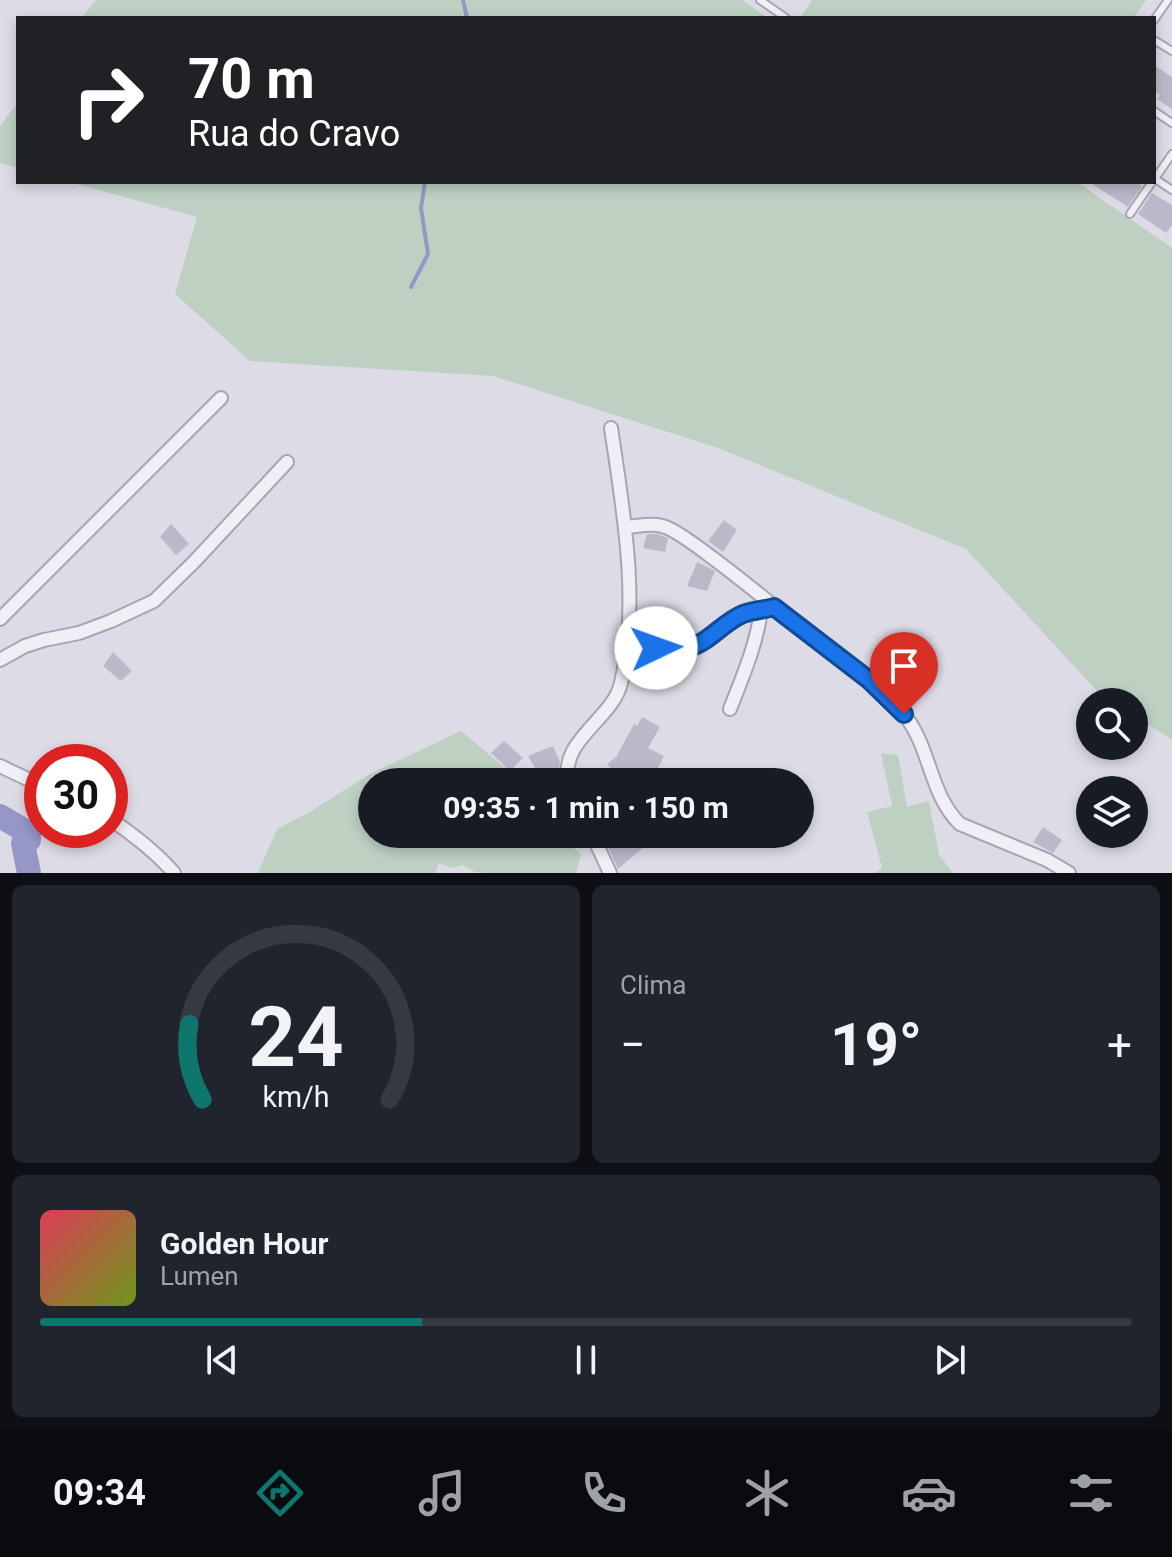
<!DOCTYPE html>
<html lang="pt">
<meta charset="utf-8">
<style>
:root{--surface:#171b24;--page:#20242c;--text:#f1f3f6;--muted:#9ea1a6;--line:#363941;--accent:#0f766e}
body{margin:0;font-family:Roboto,sans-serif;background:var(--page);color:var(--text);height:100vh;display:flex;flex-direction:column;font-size:30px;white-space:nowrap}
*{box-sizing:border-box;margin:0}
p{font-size:26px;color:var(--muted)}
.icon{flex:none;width:44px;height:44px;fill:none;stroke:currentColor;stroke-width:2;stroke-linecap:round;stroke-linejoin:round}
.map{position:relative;height:873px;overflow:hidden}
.drawer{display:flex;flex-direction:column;gap:12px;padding:12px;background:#0d0f14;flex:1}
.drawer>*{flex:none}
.guide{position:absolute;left:16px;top:16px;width:1140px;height:168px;border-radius:0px;box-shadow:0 4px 12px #0003;background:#202124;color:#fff;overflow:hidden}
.controls{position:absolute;left:1076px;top:688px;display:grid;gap:16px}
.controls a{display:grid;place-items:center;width:72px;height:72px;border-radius:50%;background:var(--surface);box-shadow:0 4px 12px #0003;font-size:40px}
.speed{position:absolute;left:24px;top:744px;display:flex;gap:16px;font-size:40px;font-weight:700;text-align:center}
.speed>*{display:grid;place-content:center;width:104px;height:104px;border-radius:50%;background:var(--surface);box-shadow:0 4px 12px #0003;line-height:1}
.speed .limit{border:12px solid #d22;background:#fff;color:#111}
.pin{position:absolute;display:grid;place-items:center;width:68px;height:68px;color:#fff;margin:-82px -34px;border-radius:50% 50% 50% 0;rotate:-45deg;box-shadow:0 0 8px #0007}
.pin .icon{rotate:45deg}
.me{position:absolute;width:88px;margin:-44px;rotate:87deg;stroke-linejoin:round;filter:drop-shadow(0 0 6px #0008)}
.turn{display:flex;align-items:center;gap:28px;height:168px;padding:0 40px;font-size:36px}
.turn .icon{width:104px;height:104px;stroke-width:2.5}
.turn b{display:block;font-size:56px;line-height:68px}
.big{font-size:60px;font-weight:700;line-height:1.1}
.drawer .widget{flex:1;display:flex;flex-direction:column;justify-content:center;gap:12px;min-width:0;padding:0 28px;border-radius:12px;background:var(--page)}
.drawer .dial{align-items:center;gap:0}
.dial svg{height:208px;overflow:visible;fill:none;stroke:var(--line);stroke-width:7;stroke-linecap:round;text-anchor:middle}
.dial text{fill:var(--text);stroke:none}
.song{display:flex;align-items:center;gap:24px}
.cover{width:96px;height:96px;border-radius:12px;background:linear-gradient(135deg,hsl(350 70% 55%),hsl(80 70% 35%))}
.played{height:8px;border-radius:4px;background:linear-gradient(90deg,var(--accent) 35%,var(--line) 35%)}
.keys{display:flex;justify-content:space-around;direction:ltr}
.heat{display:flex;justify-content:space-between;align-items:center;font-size:44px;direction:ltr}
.drawer .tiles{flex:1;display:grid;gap:12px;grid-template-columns:1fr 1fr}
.widget:last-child{grid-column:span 2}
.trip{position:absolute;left:358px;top:768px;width:456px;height:80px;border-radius:40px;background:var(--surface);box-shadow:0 4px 12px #0003;font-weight:700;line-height:80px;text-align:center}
.menu{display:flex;height:128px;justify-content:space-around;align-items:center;background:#090b0e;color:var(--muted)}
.menu .icon{width:56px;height:56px}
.menu .on{color:var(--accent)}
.menu b{font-size:36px;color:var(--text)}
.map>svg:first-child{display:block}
</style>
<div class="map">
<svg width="1172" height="873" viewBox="0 0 1172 873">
<rect width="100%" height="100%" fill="#dddce6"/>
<g fill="#bdd0c2">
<path d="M96,0H742L768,18H82Z"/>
<path d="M812,0H1146L1134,18H800Z"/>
<path d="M18,102V168L0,163V126Z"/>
<path d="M69,182H1077L1172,248V740L1134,715V702H1113L1097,691L966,549L718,448L493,376L250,361L175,294L197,217Z"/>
<path d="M461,731L509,771H518L540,778L561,774V782H372V834H556L581,854L576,873H488L475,872L462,865L453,868L439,863L435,873H258L277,829L308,813L368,775Z"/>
<path d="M881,753L898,755L907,807L929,801L939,855L953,873H875L882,868L867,812L892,806Z"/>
</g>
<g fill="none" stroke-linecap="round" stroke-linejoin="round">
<g stroke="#9696c8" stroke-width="4">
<path d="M463,0L467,18"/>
<path d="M411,287L428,254L421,208L425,182"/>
</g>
<path stroke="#9696c8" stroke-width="24" d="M0,816L29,833V840L23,843L29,873"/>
</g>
<g fill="#bbb9c9">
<path d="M1154,65L1172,77V109L1157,99L1160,95L1154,91Z"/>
<path d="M1089,182H1136L1142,186L1128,207Z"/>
<path d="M1152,193L1172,205V225L1166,233L1138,214Z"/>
<path d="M724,520L737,530L723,552L708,541Z"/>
<path d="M171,524L189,544L176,555L160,537Z"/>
<path d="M647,534H657L668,538L665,552L643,548Z"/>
<path d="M697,562L715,571L707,591L687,586Z"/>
<path d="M113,652L132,671L121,681L103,666Z"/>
<path d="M642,717L660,727L648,748L664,756L651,782H622L607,764L616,757L634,724L637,726Z"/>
<path d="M504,741L523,758L510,771L491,753Z"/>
<path d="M553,746L560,762L559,768L539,775L528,756Z"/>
<path d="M1043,827L1062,840L1053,853L1033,842Z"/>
<path d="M602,834H634L644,847L618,869Z"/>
</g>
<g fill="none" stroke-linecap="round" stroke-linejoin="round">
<g stroke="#a7a5b3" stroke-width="10">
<g id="lane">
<path d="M760,0L786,18"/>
<path d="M1154,20L1168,0"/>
<path d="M1154,40L1172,51"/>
<path d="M1154,111L1172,123"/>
<path d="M1154,178L1172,190"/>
<path d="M1154,180L1172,154"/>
<path d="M1130,214L1152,182"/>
</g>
</g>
<g stroke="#a7a5b3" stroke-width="16">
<g id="street">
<path d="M626,527C640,526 655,522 668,528C686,537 702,550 718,562C754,589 788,618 823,646C851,668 885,688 906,717C931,750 930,795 960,824L1047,860L1069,873"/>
<path d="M0,619L221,398"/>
<path d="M0,660L25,646L44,640L79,633L111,621L154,601L194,562L287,462"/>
<path d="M626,667C651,635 659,656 688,648C715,641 730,612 761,611"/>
<path d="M730,709C743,676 756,646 761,611L768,609"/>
<path d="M0,766L42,786"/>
<path d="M569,782C558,741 613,719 621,683C640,602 623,509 611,428"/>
<path d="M110,819C134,835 155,851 174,873"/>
<path d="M592,834L610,873"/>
</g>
</g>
<use href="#lane" stroke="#f0eff5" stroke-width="6"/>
<use href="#street" stroke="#f0eff5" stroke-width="12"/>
</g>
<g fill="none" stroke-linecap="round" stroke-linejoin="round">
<g stroke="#114b97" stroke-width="20">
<path id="route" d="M656,648C666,649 678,651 688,648C709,643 723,622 743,614C753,610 764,610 774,607L869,680L904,714"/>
</g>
<use href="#route" stroke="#1a73e8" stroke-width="14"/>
</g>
</svg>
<div class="controls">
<a><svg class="icon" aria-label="search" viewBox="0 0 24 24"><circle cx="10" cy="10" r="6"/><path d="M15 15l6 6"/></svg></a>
<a><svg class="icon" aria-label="layers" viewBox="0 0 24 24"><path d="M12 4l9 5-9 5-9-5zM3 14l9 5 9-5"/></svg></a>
</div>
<div class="speed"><div class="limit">30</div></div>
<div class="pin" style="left:904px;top:714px;background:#d93025"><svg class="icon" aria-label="arrive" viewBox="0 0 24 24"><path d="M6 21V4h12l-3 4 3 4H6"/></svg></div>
<svg class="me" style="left:656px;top:648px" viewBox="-20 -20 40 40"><circle r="19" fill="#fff"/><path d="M0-13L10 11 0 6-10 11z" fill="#1a73e8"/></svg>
<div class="trip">09:35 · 1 min · 150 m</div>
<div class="guide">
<div class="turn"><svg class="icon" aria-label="right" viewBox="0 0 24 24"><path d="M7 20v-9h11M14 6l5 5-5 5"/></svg><div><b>70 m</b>Rua do Cravo</div></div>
</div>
</div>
<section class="drawer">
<div class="tiles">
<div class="widget dial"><svg viewBox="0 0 100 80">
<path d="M14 69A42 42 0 1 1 86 69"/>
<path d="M14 69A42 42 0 0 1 9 40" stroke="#0f766e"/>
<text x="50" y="56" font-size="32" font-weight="700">24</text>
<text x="50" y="72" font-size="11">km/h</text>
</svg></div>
<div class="widget"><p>Clima</p>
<div class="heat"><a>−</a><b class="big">19°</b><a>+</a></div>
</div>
<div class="widget">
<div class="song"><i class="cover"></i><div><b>Golden Hour</b><p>Lumen</p></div></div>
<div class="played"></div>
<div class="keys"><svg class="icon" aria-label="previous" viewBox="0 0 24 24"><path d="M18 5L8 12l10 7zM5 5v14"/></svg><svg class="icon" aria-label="pause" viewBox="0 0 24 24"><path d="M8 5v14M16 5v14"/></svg><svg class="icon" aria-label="next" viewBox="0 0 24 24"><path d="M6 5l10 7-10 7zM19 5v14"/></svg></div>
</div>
</div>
</section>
<nav class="menu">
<b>09:34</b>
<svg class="icon on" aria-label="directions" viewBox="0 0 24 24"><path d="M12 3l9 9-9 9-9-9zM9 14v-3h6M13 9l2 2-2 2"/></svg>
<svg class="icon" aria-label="music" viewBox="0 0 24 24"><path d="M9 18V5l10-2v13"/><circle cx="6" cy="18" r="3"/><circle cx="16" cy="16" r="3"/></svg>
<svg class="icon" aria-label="phone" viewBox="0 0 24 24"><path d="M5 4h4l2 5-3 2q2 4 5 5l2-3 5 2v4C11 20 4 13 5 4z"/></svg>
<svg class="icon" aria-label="climate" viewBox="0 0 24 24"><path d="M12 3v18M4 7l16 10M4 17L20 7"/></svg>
<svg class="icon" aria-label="car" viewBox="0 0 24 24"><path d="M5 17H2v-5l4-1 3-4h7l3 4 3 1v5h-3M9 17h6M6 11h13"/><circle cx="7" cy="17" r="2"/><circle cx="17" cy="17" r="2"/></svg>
<svg class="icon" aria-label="filters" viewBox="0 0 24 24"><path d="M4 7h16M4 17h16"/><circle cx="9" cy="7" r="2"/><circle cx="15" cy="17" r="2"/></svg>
</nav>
